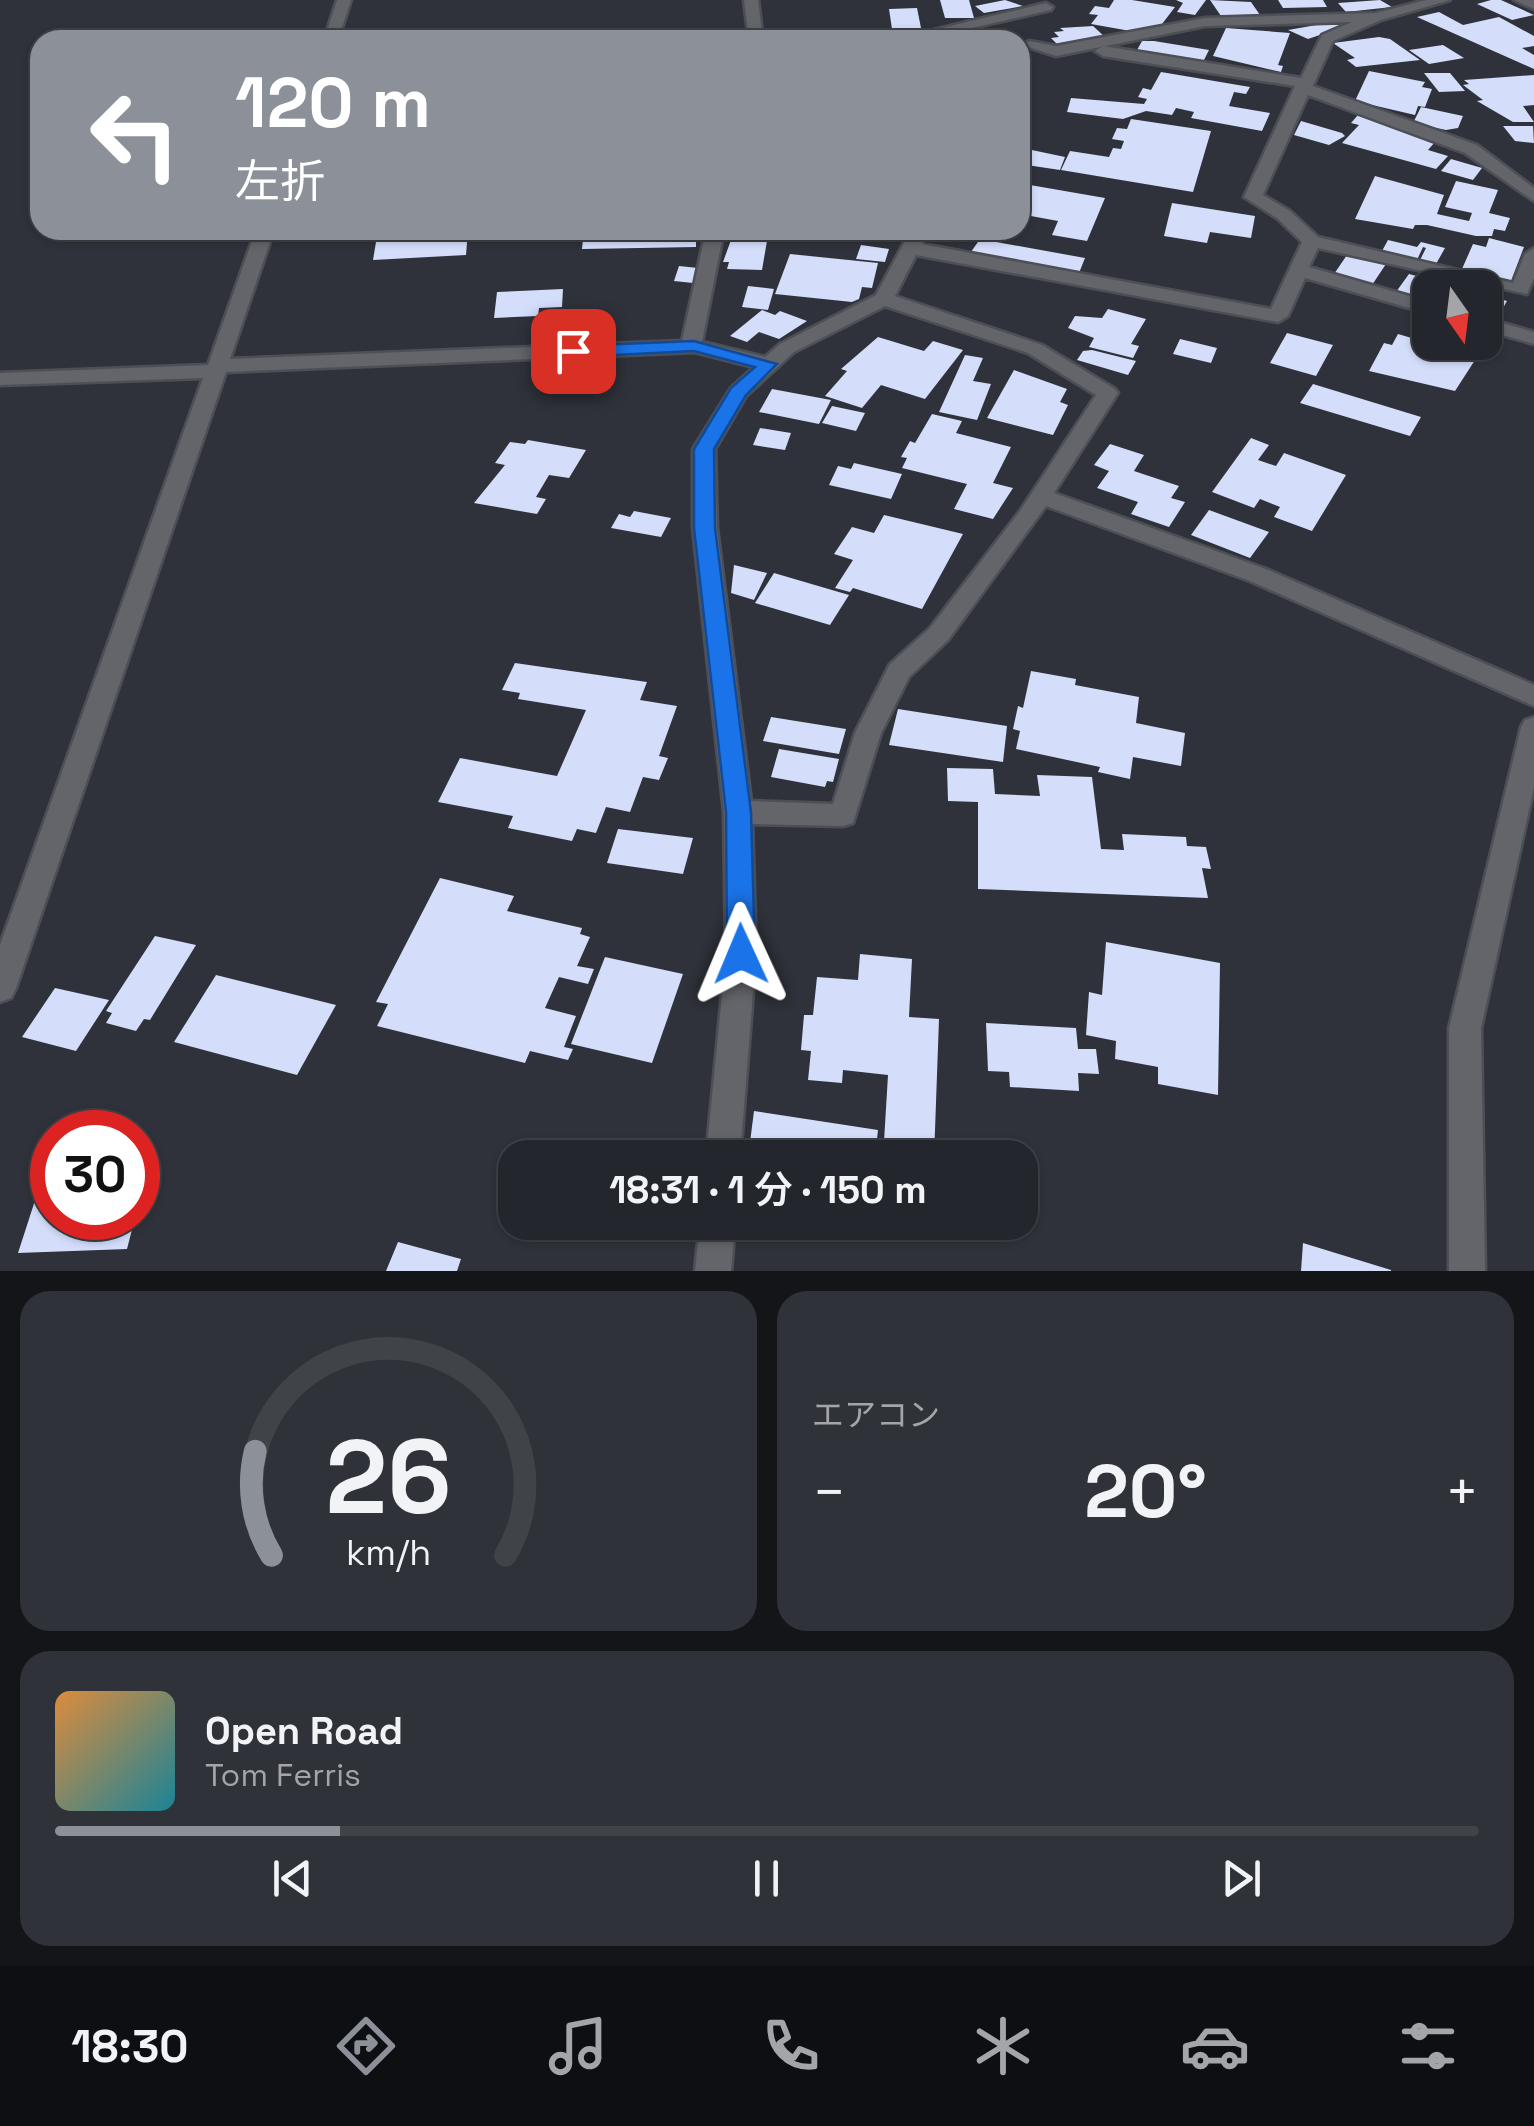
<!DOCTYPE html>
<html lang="ja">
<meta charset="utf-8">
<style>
:root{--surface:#23262c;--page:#2f3238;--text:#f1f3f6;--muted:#a3a5a9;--line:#404348;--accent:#8c9099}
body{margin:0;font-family:"Space Grotesk","Noto Sans JP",sans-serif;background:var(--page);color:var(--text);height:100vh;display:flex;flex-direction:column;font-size:38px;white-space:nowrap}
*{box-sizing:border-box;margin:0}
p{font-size:32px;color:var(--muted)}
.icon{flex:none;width:55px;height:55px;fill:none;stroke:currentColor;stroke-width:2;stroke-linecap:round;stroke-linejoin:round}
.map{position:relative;height:1271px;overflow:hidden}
.details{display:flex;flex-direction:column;gap:20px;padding:20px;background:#131518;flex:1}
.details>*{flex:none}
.guide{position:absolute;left:30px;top:30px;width:1000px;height:210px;border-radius:30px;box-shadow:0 2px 8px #0004,0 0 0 2px var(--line);background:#8c9099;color:#fff;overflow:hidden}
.needle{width:65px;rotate:166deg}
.buttons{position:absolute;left:1412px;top:270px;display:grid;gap:20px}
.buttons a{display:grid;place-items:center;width:90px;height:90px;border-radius:20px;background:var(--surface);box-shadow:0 2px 8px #0004,0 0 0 2px var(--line);font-size:50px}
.speed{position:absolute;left:30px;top:1110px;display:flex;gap:20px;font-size:50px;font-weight:700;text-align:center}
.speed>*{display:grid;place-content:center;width:130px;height:130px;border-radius:50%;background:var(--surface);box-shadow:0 2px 8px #0004,0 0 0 2px var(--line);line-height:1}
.speed .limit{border:15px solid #d22;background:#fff;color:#111}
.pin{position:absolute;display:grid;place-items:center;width:85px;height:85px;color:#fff;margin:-42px;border-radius:20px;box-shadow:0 5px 15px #0006}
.me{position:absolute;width:110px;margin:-55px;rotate:359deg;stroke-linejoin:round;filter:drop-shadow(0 0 8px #0008)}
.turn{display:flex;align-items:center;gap:35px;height:210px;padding:0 40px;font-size:45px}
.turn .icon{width:130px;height:130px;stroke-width:2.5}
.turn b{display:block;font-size:70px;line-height:85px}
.big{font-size:75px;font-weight:600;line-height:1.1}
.details .card{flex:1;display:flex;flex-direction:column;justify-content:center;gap:15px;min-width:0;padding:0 35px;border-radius:30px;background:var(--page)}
.details .dial{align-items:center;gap:0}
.dial svg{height:260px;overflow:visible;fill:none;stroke:var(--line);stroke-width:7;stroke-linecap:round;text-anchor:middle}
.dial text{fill:var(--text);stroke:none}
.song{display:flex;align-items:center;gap:30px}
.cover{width:120px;height:120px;border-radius:15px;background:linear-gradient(135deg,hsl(30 70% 55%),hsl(190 70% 35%))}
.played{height:10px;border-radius:5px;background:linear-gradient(90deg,var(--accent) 20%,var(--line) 20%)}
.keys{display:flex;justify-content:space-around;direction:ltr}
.heat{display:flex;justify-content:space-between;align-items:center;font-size:55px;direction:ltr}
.details .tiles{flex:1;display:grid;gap:20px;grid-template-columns:1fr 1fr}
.card:last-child{grid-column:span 2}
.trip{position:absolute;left:498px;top:1140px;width:540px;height:100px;border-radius:30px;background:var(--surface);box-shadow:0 2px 8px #0004,0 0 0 2px var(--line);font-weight:600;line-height:100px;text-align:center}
.dock{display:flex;height:160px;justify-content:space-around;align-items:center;background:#0e0f12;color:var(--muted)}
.dock .icon{width:70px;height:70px}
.dock .selected{color:var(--accent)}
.dock b{font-size:45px;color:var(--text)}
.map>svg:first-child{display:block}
</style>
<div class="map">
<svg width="1534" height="1271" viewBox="0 0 1534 1271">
<rect width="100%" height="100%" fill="#2f323a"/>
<g fill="#d4ddfa">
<path d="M940,0H969L974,18H945Z"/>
<path d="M1005,0L1023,6L984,13L975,6Z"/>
<path d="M1114,0H1132L1175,7L1159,28L1136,32L1091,24L1098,15L1089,14L1095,6L1109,8Z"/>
<path d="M1176,0H1206L1195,15L1177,12L1183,3Z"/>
<path d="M1210,0L1251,2L1260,15L1221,16Z"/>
<path d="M1278,0H1323L1327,7L1283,8Z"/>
<path d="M1380,0L1392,7L1346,12L1338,3Z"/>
<path d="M1491,0H1501L1534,15L1512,20L1477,4Z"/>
<path d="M917,8L921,28L892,29L889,9Z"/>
<path d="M1439,12L1463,25L1499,17L1534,36V46L1522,48L1534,55V69L1417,17Z"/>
<path d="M1339,21L1346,26L1308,39L1288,30Z"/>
<path d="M1093,26L1106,38L1058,45L1051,38L1059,37L1054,32L1064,31L1060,28Z"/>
<path d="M1226,28L1290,33L1278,65L1283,66L1281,72L1213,56Z"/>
<path d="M1379,37L1390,39L1420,60L1356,67L1347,60L1355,58L1333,43Z"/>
<path d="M1142,41H1154L1209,50L1203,62L1136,52Z"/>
<path d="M1443,45L1464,58L1429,64L1409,50Z"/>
<path d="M1369,71L1425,82L1422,87L1432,89L1425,107L1418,106L1415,115L1355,101Z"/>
<path d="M1161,72L1250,87L1246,94L1234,92L1229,106L1270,113L1262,131L1191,118L1194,112L1176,108L1172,115L1146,111L1123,119L1067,112L1071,98L1144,104L1147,99L1138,97L1143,88L1151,90Z"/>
<path d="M1424,73H1450L1465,91L1439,92Z"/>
<path d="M1534,75V105L1523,106L1534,122H1513L1477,101L1483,100L1463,85L1469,84L1464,80Z"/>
<path d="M1421,107L1463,116L1458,128L1446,130L1413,123Z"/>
<path d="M1358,115L1436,141L1428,150L1448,156L1436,169L1342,143L1359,125L1351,123Z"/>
<path d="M1131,119L1211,131L1193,192L1061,170L1070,151L1109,157L1113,148L1121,149L1124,141L1112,139L1117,128L1127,129Z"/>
<path d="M1301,121L1342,133L1345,136L1329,145L1294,135Z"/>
<path d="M1503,126H1533L1534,143L1515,141Z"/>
<path d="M1027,149L1065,157L1060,170L1020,164V150Z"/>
<path d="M1451,159L1482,168L1473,180L1441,171Z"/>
<path d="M1375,176L1444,195L1437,214L1469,221L1472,213L1445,207L1456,181L1498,190L1489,213L1510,218L1505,231L1494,229L1492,236H1476L1427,225H1415L1413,229L1355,219Z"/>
<path d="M1030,185L1105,198L1087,241L1052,235L1058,221L1020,214Z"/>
<path d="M1172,203L1255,216L1251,238L1210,232L1207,243L1164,236Z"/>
<path d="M378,230H468L466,255L373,260Z"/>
<path d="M584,230H696V247L582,249Z"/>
<path d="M847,230H894L888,241L845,234Z"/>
<path d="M1489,238L1524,247L1511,281L1462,269L1473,244L1486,247Z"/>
<path d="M980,239L1085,258L1079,273L971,252Z"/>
<path d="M731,240L767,241L762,270L727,269L729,262H723Z"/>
<path d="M1388,240L1417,247L1421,242L1445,248L1436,264L1420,260L1426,248L1423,247L1417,260L1382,251Z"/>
<path d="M861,245L889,249L885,262L856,259Z"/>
<path d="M790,254L878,263L872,288L862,287L859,299L852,302L775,294Z"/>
<path d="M1347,255L1386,264L1372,285L1334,274Z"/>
<path d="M679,266L698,268L693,283L674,281Z"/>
<path d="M1409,274L1455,286L1454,288H1430V301L1396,292Z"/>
<path d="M748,286L774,289L768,310L742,307Z"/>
<path d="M563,289L562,307L539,308L538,316L494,318L497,292Z"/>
<path d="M1485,295L1507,301L1496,320L1485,317Z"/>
<path d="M1108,309L1146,319L1131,344L1139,346L1133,358L1089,347L1094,338L1068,328L1075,316L1102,318Z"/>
<path d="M762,310L775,315L780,311L807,321L779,339L759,332L747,342L730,336Z"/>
<path d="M1287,333L1333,345L1316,376L1270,363Z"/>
<path d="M1398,334L1432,344L1428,353L1439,356L1443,347L1477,357L1455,391L1369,371L1384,343L1392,345Z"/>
<path d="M878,337L924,351L933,341L963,350L925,399L881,385L862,408L825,396L847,371L841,369Z"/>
<path d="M1180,339L1217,348L1211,363L1173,354Z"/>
<path d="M1092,350L1136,361L1128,375L1077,360L1083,351Z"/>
<path d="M965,355L983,358L973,381L991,384L977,420L939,412Z"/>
<path d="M1014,370L1067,389L1060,402L1068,405L1053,435L987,418Z"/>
<path d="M1313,384L1421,417L1410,436L1300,403Z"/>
<path d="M772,389L831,400L819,424L759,412Z"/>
<path d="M832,406L865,413L856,431L822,423Z"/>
<path d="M932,414L962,421L956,433L1011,447L993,483L1013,488L993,519L954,509L967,484L902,468L907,458L901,457L910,441L915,443Z"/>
<path d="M760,428L791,433L785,450L753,445Z"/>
<path d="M1251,438L1269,445L1258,460L1276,466L1284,453L1346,475L1312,531L1274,517L1280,507L1260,499L1254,508L1212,492Z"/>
<path d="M528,440L586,450L569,478L549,475L536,497L546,499L537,514L474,503L505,465L495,463L510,442L525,444Z"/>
<path d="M1110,444L1144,455L1134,471L1179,486L1171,498L1185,502L1169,527L1131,514L1138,502L1097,488L1109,471L1094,465Z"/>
<path d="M854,463L902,474L891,499L829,485L838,466L851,469Z"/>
<path d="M1209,510L1269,532L1250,558L1191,535Z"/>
<path d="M634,511L671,518L661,537L611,528L619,514L630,517Z"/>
<path d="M884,515L963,534L922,609L853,588L850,592L835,588L853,560L834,554L852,527L874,533Z"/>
<path d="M734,565L767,573L754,600L731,593Z"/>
<path d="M774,573L849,595L830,625L755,603Z"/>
<path d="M515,663L647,682L640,700L677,706L659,756L668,758L659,780L643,777L630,812L606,807L596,833L577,829L572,841L508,828L513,816L438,802L460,758L557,776L586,710L518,699L520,693L502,690Z"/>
<path d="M1031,671L1076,679L1075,685L1139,697L1136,723L1185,733L1181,766L1133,757L1130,779L1098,772L1100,767L1016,749L1020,731L1013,729L1018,706L1023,708Z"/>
<path d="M898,709L1007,726L1003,762L889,745Z"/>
<path d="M771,717L846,729L839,754L763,741Z"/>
<path d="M779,749L839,759L833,782L827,781L825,787L771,777Z"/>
<path d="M947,768L993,769L995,794L1040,796L1037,775L1092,777L1101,849L1124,850L1122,834L1186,837L1187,846L1206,847L1211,869L1202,868L1208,898L978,889V802L948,801Z"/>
<path d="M618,829L693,838L683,874L607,863Z"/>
<path d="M440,878L514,896L507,911L582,928L580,934L590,937L577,966L594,969L588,984L559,977L545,1008L576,1016L564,1047L573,1049L568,1060L530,1051L525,1063L377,1026L388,1004L376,1002Z"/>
<path d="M155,936L196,945L150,1020L144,1019L136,1031L106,1023L112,1013L106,1011Z"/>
<path d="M1106,942L1220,963L1218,1095L1158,1084V1067L1115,1059L1116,1041L1086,1035L1089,992L1102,995Z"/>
<path d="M860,954L912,959L909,1017L939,1019L934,1158H883L888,1075L843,1070L842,1083L808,1080L811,1051L801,1050L804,1015H813L817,977L858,980Z"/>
<path d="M605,957L683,974L652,1063L571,1044Z"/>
<path d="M216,975L336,1005L297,1075L174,1042Z"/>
<path d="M55,988L109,1000L76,1051L22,1037Z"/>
<path d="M986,1023L1076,1028L1078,1049H1096L1099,1074L1078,1073L1079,1091L1010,1087L1009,1072L988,1071Z"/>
<path d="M754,1111L878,1130L875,1158H748Z"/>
<path d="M154,1145L139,1204H138V1146Z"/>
<path d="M40,1185H52V1218H135L127,1249L18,1253Z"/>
<path d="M398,1242L461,1259L457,1271H386Z"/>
<path d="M1303,1243L1391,1270V1271H1301Z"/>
</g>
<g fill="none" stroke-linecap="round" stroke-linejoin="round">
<g stroke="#4d4f57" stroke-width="5">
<g id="minor">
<path d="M337,0H351L338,40H324Z"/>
<path d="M744,0H758L763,40H749Z"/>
<path d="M1426,0H1450L1381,20L1333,41L1313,86L1477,145L1534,188V201L1465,153L1308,95L1263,195L1290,211L1318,237L1513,283L1525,254L1534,248V278L1527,294L1318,248L1309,267L1430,302V314L1305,278L1288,316L1278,322L916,255L895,296L1042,345L1115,389L1118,393L1054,493L1266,569L1534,685V706L1250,581L1046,506L948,640L909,677L881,733L853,823L843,826L752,824L756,954L740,1158H706L726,954L724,812L693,528V449L731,388L754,367L695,352L226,372L16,988L11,998L0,1002V945L203,378L0,385V373L208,365L256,230H274L230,359L682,341L706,230H724L702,342L765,357L780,344L876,295L911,230H929L922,244L1271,309L1302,242L1278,219L1244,197L1295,86L1103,56L1095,51L1103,46L1301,78L1322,35L1352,22L1205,26L1056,56L1022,45L1029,41L1056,46L1205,18L1376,13ZM885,306L1028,353L1096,395L1020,511L930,628L890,664L855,733L833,804L751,801L717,528L715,449L746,396L794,352Z"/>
<path d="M1514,0H1534V9Z"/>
<path d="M1046,3L1053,7L1051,10L919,40H892Z"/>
<path d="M1485,318L1534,332V344L1485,330Z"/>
<path d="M1534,717V787L1481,1028L1485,1271H1449V1028L1521,727L1525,720Z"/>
<path d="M700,1222H735L731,1271H695Z"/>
</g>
</g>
<use href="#minor" fill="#64656a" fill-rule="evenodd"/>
</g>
<path fill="#1a73e8" stroke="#114b97" stroke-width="2.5" d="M694,341L777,364L746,395L714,449L715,528L751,812L755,954L751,962H731L727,954L726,812L694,528V449L731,388L755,367L694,351L573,357L564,351L573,346Z"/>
</svg>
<div class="buttons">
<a><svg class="needle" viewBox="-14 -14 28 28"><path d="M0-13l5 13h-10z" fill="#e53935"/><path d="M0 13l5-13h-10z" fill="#a3a5a9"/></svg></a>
</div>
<div class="speed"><div class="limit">30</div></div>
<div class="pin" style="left:573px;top:351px;background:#d93025"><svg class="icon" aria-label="arrive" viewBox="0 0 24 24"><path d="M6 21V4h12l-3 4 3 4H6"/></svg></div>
<svg class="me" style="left:741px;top:954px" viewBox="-20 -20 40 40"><path d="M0-17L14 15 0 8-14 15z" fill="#1a73e8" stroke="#fff" stroke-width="4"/></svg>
<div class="trip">18:31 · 1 分 · 150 m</div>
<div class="guide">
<div class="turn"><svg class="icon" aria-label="left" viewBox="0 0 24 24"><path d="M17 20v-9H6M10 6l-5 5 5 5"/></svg><div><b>120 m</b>左折</div></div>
</div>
</div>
<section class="details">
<div class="tiles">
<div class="card dial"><svg viewBox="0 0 100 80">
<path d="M14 69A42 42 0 1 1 86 69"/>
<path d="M14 69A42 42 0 0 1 9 37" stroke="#8c9099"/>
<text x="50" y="56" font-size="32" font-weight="700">26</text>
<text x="50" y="72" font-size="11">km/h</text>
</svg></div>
<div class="card"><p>エアコン</p>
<div class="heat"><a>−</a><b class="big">20°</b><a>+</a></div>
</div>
<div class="card">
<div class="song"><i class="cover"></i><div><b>Open Road</b><p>Tom Ferris</p></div></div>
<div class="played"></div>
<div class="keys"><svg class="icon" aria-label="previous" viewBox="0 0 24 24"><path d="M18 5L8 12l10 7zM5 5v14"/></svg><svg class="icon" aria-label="pause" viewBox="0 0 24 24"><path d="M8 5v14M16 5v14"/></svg><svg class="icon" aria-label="next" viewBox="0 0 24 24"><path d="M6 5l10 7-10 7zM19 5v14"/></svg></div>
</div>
</div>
</section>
<nav class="dock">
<b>18:30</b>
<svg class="icon selected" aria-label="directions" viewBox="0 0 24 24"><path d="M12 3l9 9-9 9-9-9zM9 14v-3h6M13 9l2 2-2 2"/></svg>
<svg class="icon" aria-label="music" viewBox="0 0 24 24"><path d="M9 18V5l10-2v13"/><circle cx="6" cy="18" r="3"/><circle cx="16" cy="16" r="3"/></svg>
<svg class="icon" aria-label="phone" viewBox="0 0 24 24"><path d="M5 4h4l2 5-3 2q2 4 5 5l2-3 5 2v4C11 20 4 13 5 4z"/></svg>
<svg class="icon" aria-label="climate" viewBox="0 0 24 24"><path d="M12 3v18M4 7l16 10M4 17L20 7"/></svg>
<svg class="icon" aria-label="car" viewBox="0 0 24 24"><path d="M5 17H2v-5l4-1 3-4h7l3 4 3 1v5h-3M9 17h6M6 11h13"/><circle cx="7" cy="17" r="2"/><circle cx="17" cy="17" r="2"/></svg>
<svg class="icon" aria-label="filters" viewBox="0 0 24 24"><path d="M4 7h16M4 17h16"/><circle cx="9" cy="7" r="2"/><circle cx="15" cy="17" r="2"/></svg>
</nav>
